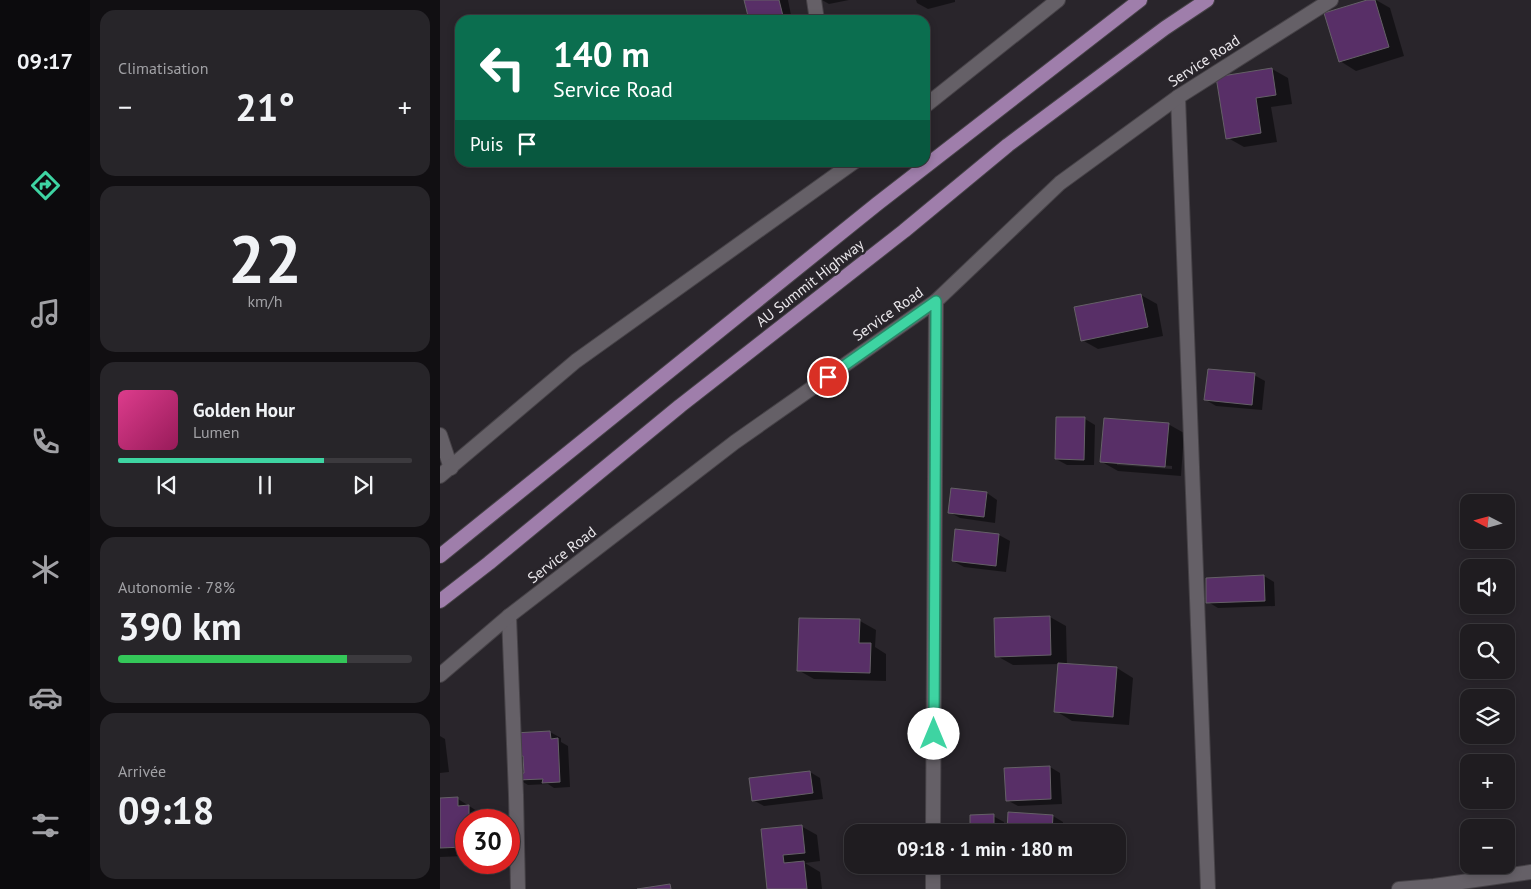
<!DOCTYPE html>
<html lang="fr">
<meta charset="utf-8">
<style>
:root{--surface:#1f1c20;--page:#272529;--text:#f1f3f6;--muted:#a1a1a5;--line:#3c3a3e;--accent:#3ed4a2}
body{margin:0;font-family:"PT Sans",sans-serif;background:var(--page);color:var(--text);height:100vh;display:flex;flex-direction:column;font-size:19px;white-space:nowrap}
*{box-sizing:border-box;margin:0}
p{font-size:16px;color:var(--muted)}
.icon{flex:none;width:28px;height:28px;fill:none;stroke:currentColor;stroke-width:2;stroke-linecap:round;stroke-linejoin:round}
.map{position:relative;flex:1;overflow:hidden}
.side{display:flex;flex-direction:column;gap:10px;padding:10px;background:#110f12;width:350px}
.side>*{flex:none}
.banner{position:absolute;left:15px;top:15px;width:475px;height:152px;border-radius:15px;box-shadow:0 2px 8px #0003,0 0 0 1px var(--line);background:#0b6e4f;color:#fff;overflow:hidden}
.needle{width:32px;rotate:276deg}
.tools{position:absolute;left:1020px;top:494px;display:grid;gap:10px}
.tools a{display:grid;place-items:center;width:55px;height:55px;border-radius:10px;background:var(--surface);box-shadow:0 2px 8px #0003,0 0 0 1px var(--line);font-size:25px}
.speed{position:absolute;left:15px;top:809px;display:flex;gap:10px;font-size:25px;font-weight:700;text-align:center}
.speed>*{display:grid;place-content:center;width:65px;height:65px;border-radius:50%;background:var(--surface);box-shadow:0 2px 8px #0003,0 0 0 1px var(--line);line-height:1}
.speed .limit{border:8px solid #d22;background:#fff;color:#111}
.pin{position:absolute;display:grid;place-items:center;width:42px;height:42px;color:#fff;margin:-21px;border:2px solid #fff;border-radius:50%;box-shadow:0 1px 5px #0007}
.me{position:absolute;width:55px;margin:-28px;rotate:0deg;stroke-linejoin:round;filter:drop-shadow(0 0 4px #0008)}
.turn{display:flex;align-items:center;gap:18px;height:105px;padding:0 15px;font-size:22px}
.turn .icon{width:65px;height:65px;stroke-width:2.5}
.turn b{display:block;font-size:35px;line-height:42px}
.then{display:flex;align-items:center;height:48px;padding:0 15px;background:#0003;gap:10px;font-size:19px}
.big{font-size:38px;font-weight:700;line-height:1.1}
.side .card{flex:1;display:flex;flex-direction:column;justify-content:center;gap:8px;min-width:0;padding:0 18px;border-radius:15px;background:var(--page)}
.side .dial{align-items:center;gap:0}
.dial b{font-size:65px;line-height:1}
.song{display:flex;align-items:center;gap:15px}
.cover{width:60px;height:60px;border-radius:8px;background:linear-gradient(135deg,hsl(330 70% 55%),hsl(330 70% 35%))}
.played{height:5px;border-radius:2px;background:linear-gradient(90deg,var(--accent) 70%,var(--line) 70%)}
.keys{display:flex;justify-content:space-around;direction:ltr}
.heat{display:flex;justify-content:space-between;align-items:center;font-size:28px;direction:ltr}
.charge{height:8px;border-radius:4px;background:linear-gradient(90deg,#34c759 78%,var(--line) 0)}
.trip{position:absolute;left:404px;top:824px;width:282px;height:50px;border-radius:15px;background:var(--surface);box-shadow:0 2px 8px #0003,0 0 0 1px var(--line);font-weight:700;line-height:50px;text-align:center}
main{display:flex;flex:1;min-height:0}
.tab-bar{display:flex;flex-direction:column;width:90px;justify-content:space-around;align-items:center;background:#0c0b0d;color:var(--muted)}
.tab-bar .icon{width:35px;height:35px}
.tab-bar .on{color:var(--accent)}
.tab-bar b{font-size:22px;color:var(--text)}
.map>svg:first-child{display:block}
</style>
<main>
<nav class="tab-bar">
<b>09:17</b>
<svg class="icon on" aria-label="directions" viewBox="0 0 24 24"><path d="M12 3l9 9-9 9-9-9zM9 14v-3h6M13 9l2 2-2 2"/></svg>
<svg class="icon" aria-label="music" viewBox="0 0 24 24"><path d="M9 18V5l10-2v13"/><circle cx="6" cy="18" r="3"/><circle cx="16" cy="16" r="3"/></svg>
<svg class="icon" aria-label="phone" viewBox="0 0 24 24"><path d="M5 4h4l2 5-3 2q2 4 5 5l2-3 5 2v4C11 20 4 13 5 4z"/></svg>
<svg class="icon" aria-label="climate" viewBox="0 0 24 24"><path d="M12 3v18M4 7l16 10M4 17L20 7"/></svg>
<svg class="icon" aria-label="car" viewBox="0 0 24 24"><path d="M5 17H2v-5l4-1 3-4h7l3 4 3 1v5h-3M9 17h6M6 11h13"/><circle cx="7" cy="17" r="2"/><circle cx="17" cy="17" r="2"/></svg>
<svg class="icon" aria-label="filters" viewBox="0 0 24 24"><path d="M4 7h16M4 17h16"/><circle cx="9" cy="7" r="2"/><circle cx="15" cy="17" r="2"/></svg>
</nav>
<section class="side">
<div class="card"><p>Climatisation</p>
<div class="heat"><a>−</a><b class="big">21°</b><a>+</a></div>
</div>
<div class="card dial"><b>22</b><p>km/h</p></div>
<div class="card">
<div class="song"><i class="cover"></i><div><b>Golden Hour</b><p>Lumen</p></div></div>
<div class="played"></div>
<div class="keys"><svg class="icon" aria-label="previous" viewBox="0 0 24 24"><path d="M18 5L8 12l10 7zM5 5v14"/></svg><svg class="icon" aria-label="pause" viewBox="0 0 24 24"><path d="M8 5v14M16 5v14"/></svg><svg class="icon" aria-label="next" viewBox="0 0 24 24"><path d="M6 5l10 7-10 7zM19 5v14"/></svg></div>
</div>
<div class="card"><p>Autonomie · 78%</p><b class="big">390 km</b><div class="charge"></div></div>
<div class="card"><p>Arrivée</p><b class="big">09:18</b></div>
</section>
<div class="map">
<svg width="1091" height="889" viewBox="0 0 1091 889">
<rect width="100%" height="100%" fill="#29252b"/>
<g fill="#0007" fill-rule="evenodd">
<path d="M306,0H348L352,20H310Z"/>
<path d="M382,0H409L389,4Z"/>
<path d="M476,0H515V2L488,9L477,3Z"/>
<path d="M931,0H936L950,8L964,56L916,71L900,61Z"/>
<path d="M832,69L848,78L852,104L831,107L837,142L804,147L788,138Z"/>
<path d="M701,295L717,304L723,336L658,349L642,340Z"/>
<path d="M814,375L825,381L822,410L776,406L766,400Z"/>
<path d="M645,419L655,425L654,465H627L616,459Z"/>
<path d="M728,424L744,433L741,476L678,471L662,462ZM677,462L732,466V469L677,465Z"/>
<path d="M547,493L557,500L555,523L520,518L509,512Z"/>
<path d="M516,530L559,535L570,541L566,572L524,567L513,561Z"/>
<path d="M824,576L834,582L835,606L778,608L768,602Z"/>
<path d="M610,617L626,626L627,665L677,668L693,678L689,725L632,721L616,711L619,664L573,665L557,656Z"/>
<path d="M420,621L436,630L435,647L446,654V681L374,679L358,670Z"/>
<path d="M110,732L121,738V742L128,746L130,787L114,788L108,784L88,785L78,779L85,775L84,760L77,755Z"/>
<path d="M0,736L5,739L9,772L0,773Z"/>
<path d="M610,767L620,773L622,804L578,806L567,800Z"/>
<path d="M370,772L380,778L383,799L324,806L313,800Z"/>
<path d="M0,799H18L45,816V820H26V856L0,857Z"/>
<path d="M569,813L613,816L623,822V832H568Z"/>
<path d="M531,816H553L564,822V832H531Z"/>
<path d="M361,826L377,835L380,861L365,863L380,872L382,889H329L322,830Z"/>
</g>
<g fill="#582f67" stroke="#656067">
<path d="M304,0H339L344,20H309Z"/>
<path d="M927,0H935L949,47L899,62L884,13Z"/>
<path d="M832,68L836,95L816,98L821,133L786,139L776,77Z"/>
<path d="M701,294L708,327L641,341L634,307Z"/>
<path d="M768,369L815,373L812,405L764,400Z"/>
<path d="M616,417H645L644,460L615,459Z"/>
<path d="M664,418L729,423L725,467L660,462Z"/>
<path d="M511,488L547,492L544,517L508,513Z"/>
<path d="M515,529L559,534L556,566L512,561Z"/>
<path d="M824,575L825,601L766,603V578Z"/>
<path d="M610,616L611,655L555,657L554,618Z"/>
<path d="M359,618L420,619L419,643H431L430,673L357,671Z"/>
<path d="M618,663L677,667L673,717L614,712Z"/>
<path d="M110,731L111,739L118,738L120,782L102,783L103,779L77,780L76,774L84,773L83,756H76L74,733Z"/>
<path d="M610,766L611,799L566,801L564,768Z"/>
<path d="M370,771L373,793L312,801L309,778Z"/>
<path d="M18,797V806L29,805V820H26V825H24L25,847L0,848V798Z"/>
<path d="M568,812L613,815L612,832H567Z"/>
<path d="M554,814V832H530V815Z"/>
<path d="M362,825L365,853L343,855L344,863L364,861L367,889H327L321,829Z"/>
<path d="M230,884L231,889H197Z"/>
</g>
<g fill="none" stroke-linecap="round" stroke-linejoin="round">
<g stroke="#464247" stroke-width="16">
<g id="minor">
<path d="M374,0L377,20"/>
<path d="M738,97L768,889"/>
<path d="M485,106L618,0"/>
<path d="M0,435L11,468"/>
<path d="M0,476L136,361L414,162"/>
<path d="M69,616L76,795L78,889"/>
<path d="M0,675L69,616L295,442L496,301L620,183L738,97L891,0"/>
<path d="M493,832L496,301"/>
<path d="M493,889V865"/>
<path d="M959,889L994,886L1091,872"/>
</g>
</g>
<g stroke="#464247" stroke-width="16">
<g id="primary">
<path d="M0,556L437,204L700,0"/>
<path d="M0,601L49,563L240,406L464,231L568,145L725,28L767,0"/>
</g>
</g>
<use href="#minor" stroke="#656067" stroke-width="14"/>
<use href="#primary" stroke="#9f7eab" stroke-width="14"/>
</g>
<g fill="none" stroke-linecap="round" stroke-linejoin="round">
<g stroke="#288a69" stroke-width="12">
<path id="route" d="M388,377L496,301L494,734"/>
</g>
<use href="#route" stroke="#3ed4a2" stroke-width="9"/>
</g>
<g text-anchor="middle" stroke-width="5" stroke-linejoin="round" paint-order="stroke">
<g font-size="15" fill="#ebe8ec" stroke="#29252b">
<text transform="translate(764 61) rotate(-33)" y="5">Service Road</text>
<text transform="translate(370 283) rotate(-38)" y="5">AU Summit Highway</text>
<text transform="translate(448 314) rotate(-35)" y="5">Service Road</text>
<text transform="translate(122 555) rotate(-38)" y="5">Service Road</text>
</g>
</g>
</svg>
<div class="tools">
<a><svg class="needle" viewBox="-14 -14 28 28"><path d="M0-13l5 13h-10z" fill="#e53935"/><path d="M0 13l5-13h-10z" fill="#a1a1a5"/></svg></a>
<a><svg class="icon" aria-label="sound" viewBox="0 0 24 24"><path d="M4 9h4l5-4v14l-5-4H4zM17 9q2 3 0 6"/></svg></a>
<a><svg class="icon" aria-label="search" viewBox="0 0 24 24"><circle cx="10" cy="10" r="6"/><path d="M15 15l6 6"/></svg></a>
<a><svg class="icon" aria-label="layers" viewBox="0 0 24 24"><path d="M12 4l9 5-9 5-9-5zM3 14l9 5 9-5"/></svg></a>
<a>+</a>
<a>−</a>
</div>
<div class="speed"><div class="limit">30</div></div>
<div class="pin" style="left:388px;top:377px;background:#d93025"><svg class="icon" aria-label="arrive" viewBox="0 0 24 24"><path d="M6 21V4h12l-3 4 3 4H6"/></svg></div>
<svg class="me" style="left:494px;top:734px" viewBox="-20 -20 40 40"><circle r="19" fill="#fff"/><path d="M0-13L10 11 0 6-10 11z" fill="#3ed4a2"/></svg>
<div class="trip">09:18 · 1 min · 180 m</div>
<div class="banner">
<div class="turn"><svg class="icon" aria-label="left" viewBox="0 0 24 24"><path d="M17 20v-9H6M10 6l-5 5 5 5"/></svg><div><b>140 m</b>Service Road</div></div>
<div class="then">Puis<svg class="icon" aria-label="arrive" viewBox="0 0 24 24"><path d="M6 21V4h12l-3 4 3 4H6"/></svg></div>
</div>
</div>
</main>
